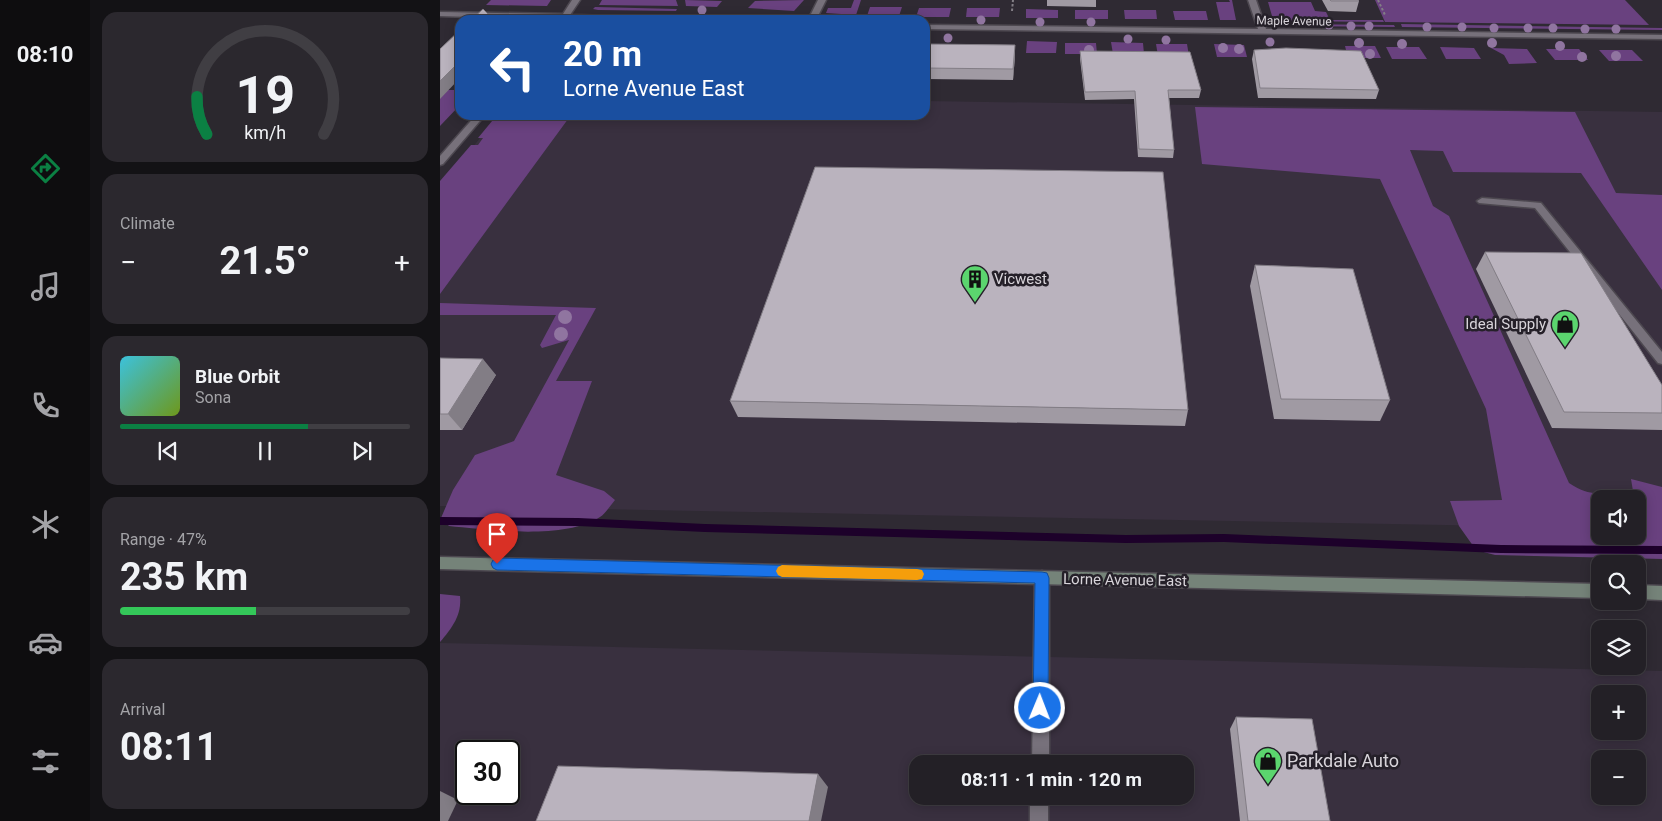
<!DOCTYPE html>
<meta charset="utf-8">
<style>
:root{--surface:#232026;--page:#2b282e;--text:#f1f3f6;--muted:#a3a3a7;--line:#403e43;--accent:#0b8043}
body{margin:0;font-family:Roboto,sans-serif;background:var(--page);color:var(--text);height:100vh;display:flex;flex-direction:column;font-size:19px;white-space:nowrap}
*{box-sizing:border-box;margin:0}
p{font-size:16px;color:var(--muted)}
.icon{flex:none;width:28px;height:28px;fill:none;stroke:currentColor;stroke-width:2;stroke-linecap:round;stroke-linejoin:round}
.map{position:relative;flex:1;overflow:hidden}
.details{display:flex;flex-direction:column;gap:12px;padding:12px;background:#131215;width:350px}
.details>*{flex:none}
.top-card{position:absolute;left:15px;top:15px;width:475px;height:105px;border-radius:15px;box-shadow:0 2px 12px #0003,0 0 0 1px var(--line);background:#1a4fa0;color:#fff;overflow:hidden}
.fabs{position:absolute;left:1151px;top:490px;display:grid;gap:10px}
.fabs a{display:grid;place-items:center;width:55px;height:55px;border-radius:10px;background:var(--surface);box-shadow:0 2px 12px #0003,0 0 0 1px var(--line);font-size:25px}
.speed{position:absolute;left:15px;top:740px;display:flex;gap:10px;font-size:25px;font-weight:700;text-align:center}
.speed>*{display:grid;place-content:center;width:65px;height:65px;border-radius:50%;background:var(--surface);box-shadow:0 2px 12px #0003,0 0 0 1px var(--line);line-height:1}
.speed .limit{border:2px solid #111;border-radius:8px;background:#fff;color:#111}
.pin{position:absolute;display:grid;place-items:center;width:42px;height:42px;color:#fff;margin:-51px -21px;border-radius:50% 50% 50% 0;rotate:-45deg;box-shadow:0 0 5px #0007}
.pin .icon{rotate:45deg}
.me{position:absolute;width:55px;margin:-28px;rotate:1deg;stroke-linejoin:round;filter:drop-shadow(0 0 4px #0008)}
.turn{display:flex;align-items:center;gap:18px;height:105px;padding:0 25px;font-size:22px}
.turn .icon{width:65px;height:65px;stroke-width:2.5}
.turn b{display:block;font-size:35px;line-height:42px}
.big{font-size:38px;font-weight:700;line-height:1.1}
.details .tile{flex:1;display:flex;flex-direction:column;justify-content:center;gap:8px;min-width:0;padding:0 18px;border-radius:15px;background:var(--page)}
.details .dial{align-items:center;gap:0}
.dial svg{height:130px;overflow:visible;fill:none;stroke:var(--line);stroke-width:7;stroke-linecap:round;text-anchor:middle}
.dial text{fill:var(--text);stroke:none}
.song{display:flex;align-items:center;gap:15px}
.cover{width:60px;height:60px;border-radius:8px;background:linear-gradient(135deg,hsl(190 70% 55%),hsl(80 70% 35%))}
.played{height:5px;border-radius:2px;background:linear-gradient(90deg,var(--accent) 65%,var(--line) 65%)}
.keys{display:flex;justify-content:space-around;direction:ltr}
.heat{display:flex;justify-content:space-between;align-items:center;font-size:28px;direction:ltr}
.charge{height:8px;border-radius:4px;background:linear-gradient(90deg,#34c759 47%,var(--line) 0)}
.trip{position:absolute;left:469px;top:755px;width:285px;height:50px;border-radius:15px;background:var(--surface);box-shadow:0 2px 12px #0003,0 0 0 1px var(--line);font-weight:700;line-height:50px;text-align:center}
main{display:flex;flex:1;min-height:0}
.tab-bar{display:flex;flex-direction:column;width:90px;justify-content:space-around;align-items:center;background:#0e0d0f;color:var(--muted)}
.tab-bar .icon{width:35px;height:35px}
.tab-bar .on{color:var(--accent)}
.tab-bar b{font-size:22px;color:var(--text)}
.map>svg:first-child{display:block}
</style>
<main>
<nav class="tab-bar">
<b>08:10</b>
<svg class="icon on" aria-label="directions" viewBox="0 0 24 24"><path d="M12 3l9 9-9 9-9-9zM9 14v-3h6M13 9l2 2-2 2"/></svg>
<svg class="icon" aria-label="music" viewBox="0 0 24 24"><path d="M9 18V5l10-2v13"/><circle cx="6" cy="18" r="3"/><circle cx="16" cy="16" r="3"/></svg>
<svg class="icon" aria-label="phone" viewBox="0 0 24 24"><path d="M5 4h4l2 5-3 2q2 4 5 5l2-3 5 2v4C11 20 4 13 5 4z"/></svg>
<svg class="icon" aria-label="climate" viewBox="0 0 24 24"><path d="M12 3v18M4 7l16 10M4 17L20 7"/></svg>
<svg class="icon" aria-label="car" viewBox="0 0 24 24"><path d="M5 17H2v-5l4-1 3-4h7l3 4 3 1v5h-3M9 17h6M6 11h13"/><circle cx="7" cy="17" r="2"/><circle cx="17" cy="17" r="2"/></svg>
<svg class="icon" aria-label="filters" viewBox="0 0 24 24"><path d="M4 7h16M4 17h16"/><circle cx="9" cy="7" r="2"/><circle cx="15" cy="17" r="2"/></svg>
</nav>
<section class="details">
<div class="tile dial"><svg viewBox="0 0 100 80">
<path d="M14 69A42 42 0 1 1 86 69"/>
<path d="M14 69A42 42 0 0 1 8 46" stroke="#0b8043"/>
<text x="50" y="56" font-size="32" font-weight="700">19</text>
<text x="50" y="72" font-size="11">km/h</text>
</svg></div>
<div class="tile"><p>Climate</p>
<div class="heat"><a>−</a><b class="big">21.5°</b><a>+</a></div>
</div>
<div class="tile">
<div class="song"><i class="cover"></i><div><b>Blue Orbit</b><p>Sona</p></div></div>
<div class="played"></div>
<div class="keys"><svg class="icon" aria-label="previous" viewBox="0 0 24 24"><path d="M18 5L8 12l10 7zM5 5v14"/></svg><svg class="icon" aria-label="pause" viewBox="0 0 24 24"><path d="M8 5v14M16 5v14"/></svg><svg class="icon" aria-label="next" viewBox="0 0 24 24"><path d="M6 5l10 7-10 7zM19 5v14"/></svg></div>
</div>
<div class="tile"><p>Range · 47%</p><b class="big">235 km</b><div class="charge"></div></div>
<div class="tile"><p>Arrival</p><b class="big">08:11</b></div>
</section>
<div class="map">
<svg width="1222" height="821" viewBox="0 0 1222 821">
<rect width="100%" height="100%" fill="#2f2a33"/>
<g fill="#39303f" fill-rule="evenodd">
<path d="M485,101L1222,112V529L1198,499H1160V528L0,506V187L59,115H485Z"/>
<path d="M0,643L1222,671V821H0ZM1160,694H1198V731H1160ZM26,751H69V794H26ZM1160,759H1198V796H1160ZM478,764H745V796H478Z"/>
</g>
<g fill="#69417f" fill-rule="evenodd">
<path d="M51,0H111L107,6L46,5Z"/>
<path d="M162,0H236L238,6L159,5Z"/>
<path d="M245,0L282,1L277,7L246,6Z"/>
<path d="M364,0L354,11L308,8L315,1Z"/>
<path d="M414,0H421L416,15L386,13L388,8H411Z"/>
<path d="M789,0H792L796,20H780L776,2H790Z"/>
<path d="M935,0H1185L1209,25L945,22Z"/>
<path d="M828,2H871L875,11L886,12L890,20H943L944,22L839,21L832,16Z"/>
<path d="M155,7L237,9L236,11L158,10L153,9Z"/>
<path d="M430,7H462L459,16H427Z"/>
<path d="M479,8H511L509,17H476Z"/>
<path d="M527,8H560L559,17H526Z"/>
<path d="M586,9L618,10V18H586Z"/>
<rect x="635" y="10" width="33" height="9"/>
<path d="M684,10H716L717,19H685Z"/>
<path d="M733,11H766L768,20H735Z"/>
<path d="M846,24L954,25L955,27L857,26Z"/>
<path d="M961,24L1222,28V30L962,27Z"/>
<path d="M587,41L617,42L616,53H586Z"/>
<path d="M671,42L703,43L704,54H673Z"/>
<path d="M625,43H656L657,54H625Z"/>
<path d="M716,44H747L749,56H718Z"/>
<path d="M774,44L804,45L807,57H777Z"/>
<path d="M905,46H935L941,58H908Z"/>
<path d="M946,47H979L987,59H952Z"/>
<path d="M1000,47L1034,48L1041,59H1006Z"/>
<path d="M1051,48L1087,49L1097,63L1069,64L1064,55Z"/>
<path d="M1106,49H1139L1148,60H1115Z"/>
<path d="M1159,50H1192L1203,61H1169Z"/>
<path d="M0,90H20V105L0,126Z"/>
<path d="M755,107L1135,112L1176,193L1222,195V290L1141,173L1013,172L1003,151L970,150L993,206L1009,216L1129,483C1160,503 1163,486 1193,491L1191,479L1222,487V559L1055,555L1036,550L1019,526L1010,501L1062,500L1046,409L940,179L762,164ZM1160,499H1198V536H1160Z"/>
<path d="M57,115H131L0,294V181L31,145H38L43,138H38Z"/>
<path d="M0,303L156,308L116,381H152L116,475L164,491L175,500C170,506 165,514 160,517C125,540 49,530 9,526L1,518L13,490L35,455L74,441L129,340L102,348L100,345L116,315H0Z"/>
<path d="M0,594L20,596C22,615 12,628 0,642Z"/>
</g>
<g fill="none" stroke-linecap="round" stroke-linejoin="round">
<path fill="#1d012a" fill-rule="evenodd" d="M0,517L138,518L265,524L686,535L784,534L1061,545L1222,546V554L1061,553L784,542L686,543L265,532L138,526L0,525Z"/>
<g stroke="#4d4850" stroke-width="3">
<path id="service" d="M1042,198L1101,203L1222,352V364L1218,363L1095,208L1039,203L1037,201Z"/>
</g>
<g stroke="#4d4850" stroke-width="3">
<g id="minor">
<path d="M132,0H140L130,15L270,18L274,20H119L0,16V12L123,14Z"/>
<path d="M378,0H386L376,20H368Z"/>
<path d="M808,0H816L826,29L1222,35V39L485,29V25L818,29Z"/>
<path d="M36,115H45L3,164L0,165V156Z"/>
<path d="M602,571L607,573L609,578V764H592L595,578L597,573Z"/>
<rect x="590" y="796" width="18" height="25"/>
</g>
</g>
<g stroke="#4d4850" stroke-width="3">
<g id="secondary">
<path d="M0,557L1160,584V598L0,569Z"/>
<path d="M1198,585L1222,586V600L1198,599Z"/>
</g>
</g>
<g stroke="#827e85" stroke-width="2" stroke-dasharray="2.5 2" stroke-linecap="butt">
<path d="M938,0L945,15"/>
<path d="M572,11L573,0"/>
</g>
<use href="#service" fill="#77717b" fill-rule="evenodd"/>
<use href="#minor" fill="#77717b" fill-rule="evenodd"/>
<use href="#secondary" fill="#758379" fill-rule="evenodd"/>
</g>
<g fill="#9075a0">
<circle cx="262" cy="10" r="4.5"/>
<circle cx="541" cy="20" r="4.5"/>
<circle cx="600" cy="22" r="4.5"/>
<circle cx="651" cy="22" r="4.5"/>
<circle cx="889" cy="25" r="4.5"/>
<circle cx="911" cy="26" r="4.5"/>
<circle cx="929" cy="26" r="4.5"/>
<circle cx="987" cy="27" r="4.5"/>
<circle cx="1022" cy="27" r="4.5"/>
<circle cx="1054" cy="28" r="4.5"/>
<circle cx="1088" cy="28" r="4.5"/>
<circle cx="1113" cy="28" r="4.5"/>
<circle cx="1145" cy="29" r="4.5"/>
<circle cx="1176" cy="29" r="4.5"/>
<circle cx="508" cy="38" r="4.5"/>
<circle cx="688" cy="39" r="4.5"/>
<circle cx="726" cy="40" r="4.5"/>
<circle cx="830" cy="42" r="4.5"/>
<circle cx="919" cy="43" r="5"/>
<circle cx="1052" cy="43" r="5"/>
<circle cx="962" cy="44" r="5"/>
<circle cx="1120" cy="46" r="5"/>
<circle cx="783" cy="48" r="5"/>
<circle cx="799" cy="49" r="5"/>
<circle cx="649" cy="50" r="5"/>
<circle cx="930" cy="54" r="5"/>
<circle cx="1176" cy="56" r="5"/>
<circle cx="1142" cy="57" r="5"/>
<circle cx="125" cy="317" r="7"/>
<circle cx="121" cy="334" r="7"/>
</g>
<g fill="#a09aa3">
<path d="M607,0H656V7L607,6Z"/>
<path d="M882,0H918L919,1L916,12L888,11Z"/>
<path d="M485,44L575,45V56L573,80L485,79Z"/>
<path d="M814,50L939,90L936,99L818,98L812,59Z"/>
<path d="M640,51L761,90L759,98H729L734,150L733,158L698,157L694,99L645,100L640,59Z"/>
<path d="M1045,252L1222,385V430L1112,428L1036,269Z"/>
<path d="M815,265L950,400L940,421L834,419L810,286Z"/>
<path d="M0,358L56,375L22,430H0Z"/>
<path d="M290,401L748,410L745,426L298,417Z"/>
<path d="M796,717L890,821H800L790,729Z"/>
</g>
<g fill="#827d85">
<path d="M575,45V56L573,80V69Z"/>
<path d="M20,61V78L0,99V81Z"/>
<path d="M43,359L56,375L22,430L8,414Z"/>
<path d="M378,774L388,787L381,821H369Z"/>
<path d="M0,791L18,800L8,821H0Z"/>
</g>
<g fill="#bab3be" stroke="#827d85">
<path d="M890,0H918L919,1H891Z"/>
<path d="M43,9L54,20H31Z"/>
<path d="M20,30V61L0,81V49Z"/>
<path d="M485,44L575,45L573,69L485,68Z"/>
<path d="M846,48L921,51L939,90L820,88L814,50Z"/>
<path d="M640,51L750,52L761,90H728L734,150L699,149L695,91L645,92Z"/>
<path d="M375,167L723,172L748,410L290,401Z"/>
<path d="M1045,252L1141,253L1222,385V413L1124,412Z"/>
<path d="M815,265L913,269L950,400L841,399Z"/>
<path d="M0,358L43,359L8,414H0Z"/>
<path d="M796,717L872,719L890,821H808Z"/>
<path d="M118,766L378,774L369,821H96Z"/>
</g>
<path fill="#1a73e8" stroke="#114b97" d="M57,558L602,572L607,573L609,578L608,708L606,713L600,715L595,713L593,708L595,583L57,570L53,568L51,564L53,560Z"/>
<path fill="#f59e0b" d="M342,565L477,569L482,570L484,574L482,579L477,580L342,577L338,575L336,571L338,567Z"/>
<defs>
<g id="building-pin" transform="scale(1.4375)"><path d="M0 17L-7.5 6A9.5 9.5 0 1 1 7.5 6Z" fill="#5bd56e" stroke="#252029"/><path d="M-4-6H4V6H1V3H-1V6H-4ZM-2.5-4.3h1.7v1.8h-1.7ZM.8-4.3h1.7v1.8H.8ZM-2.5-1h1.7V.8h-1.7ZM.8-1h1.7V.8H.8Z" fill="#111"/></g>
<g id="shop-pin" transform="scale(1.4375)"><path d="M0 17L-7.5 6A9.5 9.5 0 1 1 7.5 6Z" fill="#5bd56e" stroke="#252029"/><path d="M-5-2.5h2.3a2.7 3.5 0 0 1 5.4 0H5L5.5 6h-11ZM-1.5-2.5h3a1.5 2.3 0 0 0-3 0Z" fill="#111"/></g>
</defs>
<g fill-rule="evenodd">
<use href="#building-pin" x="535" y="279"/>
<use href="#shop-pin" x="1125" y="324"/>
<use href="#shop-pin" x="828" y="761"/>
</g>
<g text-anchor="middle" stroke-width="5" stroke-linejoin="round" paint-order="stroke">
<g font-size="12" fill="#d8d4da" stroke="#252029">
<text transform="translate(854 21) rotate(1)" y="4">Maple Avenue</text>
</g>
<g font-size="15" fill="#d8d4da" stroke="#252029" text-anchor="start">
<text x="554" y="284">Vicwest</text>
<text x="1106" y="329" text-anchor="end">Ideal Supply</text>
</g>
<g font-size="15" fill="#d8d4da" stroke="#252029">
<text transform="translate(685 580) rotate(1)" y="5">Lorne Avenue East</text>
</g>
<g font-size="18" fill="#d8d4da" stroke="#252029" text-anchor="start">
<text x="847" y="767">Parkdale Auto</text>
</g>
</g>
</svg>
<div class="fabs">
<a><svg class="icon" aria-label="sound" viewBox="0 0 24 24"><path d="M4 9h4l5-4v14l-5-4H4zM17 9q2 3 0 6"/></svg></a>
<a><svg class="icon" aria-label="search" viewBox="0 0 24 24"><circle cx="10" cy="10" r="6"/><path d="M15 15l6 6"/></svg></a>
<a><svg class="icon" aria-label="layers" viewBox="0 0 24 24"><path d="M12 4l9 5-9 5-9-5zM3 14l9 5 9-5"/></svg></a>
<a>+</a>
<a>−</a>
</div>
<div class="speed"><div class="limit">30</div></div>
<div class="pin" style="left:57px;top:564px;background:#d93025"><svg class="icon" aria-label="arrive" viewBox="0 0 24 24"><path d="M6 21V4h12l-3 4 3 4H6"/></svg></div>
<svg class="me" style="left:600px;top:708px" viewBox="-20 -20 40 40"><circle r="17" fill="#1a73e8" stroke="#fff" stroke-width="3"/><path d="M0-11L8 9 0 5-8 9z" fill="#fff"/></svg>
<div class="trip">08:11 · 1 min · 120 m</div>
<div class="top-card">
<div class="turn"><svg class="icon" aria-label="left" viewBox="0 0 24 24"><path d="M17 20v-9H6M10 6l-5 5 5 5"/></svg><div><b>20 m</b>Lorne Avenue East</div></div>
</div>
</div>
</main>
